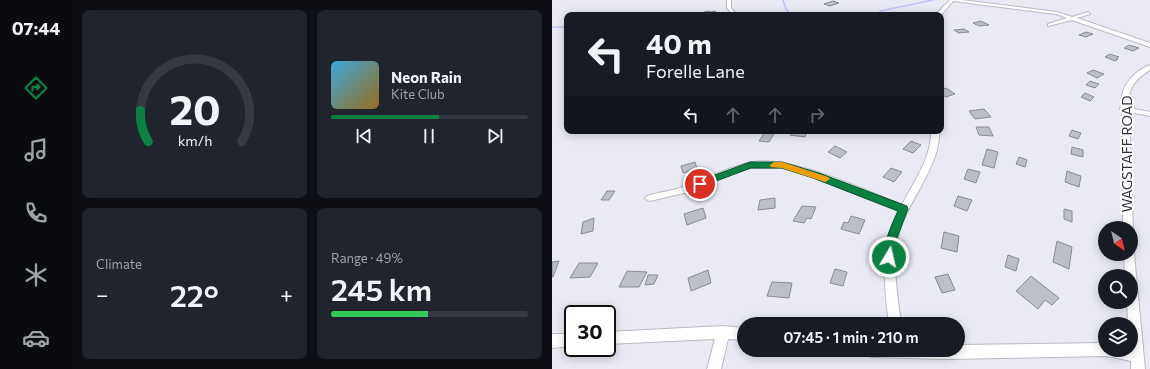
<!DOCTYPE html>
<meta charset="utf-8">
<style>
:root{--surface:#171b24;--page:#20242c;--text:#f1f3f6;--muted:#9ea1a6;--line:#363941;--accent:#0b8043}
body{margin:0;font-family:Commissioner,sans-serif;background:var(--page);color:var(--text);height:100vh;display:flex;flex-direction:column;font-size:15px;white-space:nowrap}
*{box-sizing:border-box;margin:0}
p{font-size:13px;color:var(--muted)}
.icon{flex:none;width:22px;height:22px;fill:none;stroke:currentColor;stroke-width:2;stroke-linecap:round;stroke-linejoin:round}
.map{position:relative;flex:1;overflow:hidden}
.details{display:flex;flex-direction:column;gap:10px;padding:10px;background:#0d0f14;width:480px}
.details>*{flex:none}
.top-card{position:absolute;left:12px;top:12px;width:380px;height:122px;border-radius:8px;box-shadow:0 2px 10px #0003;background:#171b24;color:var(--text);overflow:hidden}
.needle{width:26px;rotate:145deg}
.buttons{position:absolute;left:546px;top:221px;display:grid;gap:8px}
.buttons a{display:grid;place-items:center;width:40px;height:40px;border-radius:50%;background:var(--surface);box-shadow:0 2px 10px #0003;font-size:20px}
.speed{position:absolute;left:12px;top:305px;display:flex;gap:8px;font-size:20px;font-weight:700;text-align:center}
.speed>*{display:grid;place-content:center;width:52px;height:52px;border-radius:50%;background:var(--surface);box-shadow:0 2px 10px #0003;line-height:1}
.speed .limit{border:2px solid #111;border-radius:6px;background:#fff;color:#111}
.pin{position:absolute;display:grid;place-items:center;width:34px;height:34px;color:#fff;margin:-17px;border:2px solid #fff;border-radius:50%;box-shadow:0 1px 4px #0007}
.me{position:absolute;width:44px;margin:-22px;rotate:9deg;stroke-linejoin:round;filter:drop-shadow(0 0 3px #0008)}
.turn{display:flex;align-items:center;gap:14px;height:84px;padding:0 16px;font-size:18px}
.turn .icon{width:52px;height:52px;stroke-width:2.5}
.turn b{display:block;font-size:28px;line-height:34px}
.lanes{display:flex;align-items:center;height:38px;padding:0 16px;background:#0003;justify-content:center;gap:20px;direction:ltr}
.lanes .off{opacity:.35}
.big{font-size:30px;font-weight:600;line-height:1.1}
.details .widget{flex:1;display:flex;flex-direction:column;justify-content:center;gap:6px;min-width:0;padding:0 14px;border-radius:8px;background:var(--page)}
.details .dial{align-items:center;gap:0}
.dial svg{height:104px;overflow:visible;fill:none;stroke:var(--line);stroke-width:7;stroke-linecap:round;text-anchor:middle}
.dial text{fill:var(--text);stroke:none}
.song{display:flex;align-items:center;gap:12px}
.cover{width:48px;height:48px;border-radius:6px;background:linear-gradient(135deg,hsl(200 70% 55%),hsl(40 70% 35%))}
.played{height:4px;border-radius:2px;background:linear-gradient(90deg,var(--accent) 55%,var(--line) 55%)}
.keys{display:flex;justify-content:space-around;direction:ltr}
.heat{display:flex;justify-content:space-between;align-items:center;font-size:22px;direction:ltr}
.charge{height:6px;border-radius:3px;background:linear-gradient(90deg,#34c759 49%,var(--line) 0)}
.details .tiles{flex:1;display:grid;gap:10px;grid-template-columns:repeat(2,1fr)}
.trip{position:absolute;left:185px;top:317px;width:228px;height:40px;border-radius:20px;background:var(--surface);box-shadow:0 2px 10px #0003;font-weight:600;line-height:40px;text-align:center}
main{display:flex;flex:1;min-height:0}
.menu{display:flex;flex-direction:column;width:72px;justify-content:space-around;align-items:center;background:#090b0e;color:var(--muted)}
.menu .icon{width:28px;height:28px}
.menu .selected{color:var(--accent)}
.menu b{font-size:18px;color:var(--text)}
.map>svg:first-child{display:block}
</style>
<main>
<nav class="menu">
<b>07:44</b>
<svg class="icon selected" aria-label="directions" viewBox="0 0 24 24"><path d="M12 3l9 9-9 9-9-9zM9 14v-3h6M13 9l2 2-2 2"/></svg>
<svg class="icon" aria-label="music" viewBox="0 0 24 24"><path d="M9 18V5l10-2v13"/><circle cx="6" cy="18" r="3"/><circle cx="16" cy="16" r="3"/></svg>
<svg class="icon" aria-label="phone" viewBox="0 0 24 24"><path d="M5 4h4l2 5-3 2q2 4 5 5l2-3 5 2v4C11 20 4 13 5 4z"/></svg>
<svg class="icon" aria-label="climate" viewBox="0 0 24 24"><path d="M12 3v18M4 7l16 10M4 17L20 7"/></svg>
<svg class="icon" aria-label="car" viewBox="0 0 24 24"><path d="M5 17H2v-5l4-1 3-4h7l3 4 3 1v5h-3M9 17h6M6 11h13"/><circle cx="7" cy="17" r="2"/><circle cx="17" cy="17" r="2"/></svg>
</nav>
<section class="details">
<div class="tiles">
<div class="widget dial"><svg viewBox="0 0 100 80">
<path d="M14 69A42 42 0 1 1 86 69"/>
<path d="M14 69A42 42 0 0 1 8 45" stroke="#0b8043"/>
<text x="50" y="56" font-size="32" font-weight="700">20</text>
<text x="50" y="72" font-size="11">km/h</text>
</svg></div>
<div class="widget">
<div class="song"><i class="cover"></i><div><b>Neon Rain</b><p>Kite Club</p></div></div>
<div class="played"></div>
<div class="keys"><svg class="icon" aria-label="previous" viewBox="0 0 24 24"><path d="M18 5L8 12l10 7zM5 5v14"/></svg><svg class="icon" aria-label="pause" viewBox="0 0 24 24"><path d="M8 5v14M16 5v14"/></svg><svg class="icon" aria-label="next" viewBox="0 0 24 24"><path d="M6 5l10 7-10 7zM19 5v14"/></svg></div>
</div>
<div class="widget"><p>Climate</p>
<div class="heat"><a>−</a><b class="big">22°</b><a>+</a></div>
</div>
<div class="widget"><p>Range · 49%</p><b class="big">245 km</b><div class="charge"></div></div>
</div>
</section>
<div class="map">
<svg width="598" height="369" viewBox="0 0 598 369">
<rect width="100%" height="100%" fill="#e9eaf3"/>
<g fill="none" stroke-linecap="round" stroke-linejoin="round">
<g stroke="#bdc3f6" stroke-width="1.5">
<path d="M231,0L234,9L239,15"/>
<path d="M328,11L381,0"/>
<path d="M318,15L326,13"/>
<path d="M0,27H15"/>
</g>
</g>
<g fill="#bdbfc7" stroke="#898a93">
<path d="M281,1L287,3L278,6L272,4Z"/>
<path d="M158,11L159,12L163,11L166,14L156,15L152,12Z"/>
<path d="M429,21L437,25L427,26L421,23Z"/>
<path d="M412,29L417,32L407,33L402,30Z"/>
<path d="M534,32L541,34L534,37L527,35Z"/>
<path d="M577,45L587,48L581,51L572,48Z"/>
<path d="M558,54L567,57L564,59H566L563,61L553,57Z"/>
<path d="M541,70L552,74L545,78L535,73Z"/>
<path d="M538,81L547,84L543,88L534,85Z"/>
<path d="M394,88L403,94L394,97L389,94V90Z"/>
<path d="M533,93L542,97L538,101L529,97Z"/>
<path d="M432,109L439,117L423,119L417,111Z"/>
<path d="M424,127H437L441,136L427,135Z"/>
<path d="M520,130L529,133L526,139L517,136Z"/>
<path d="M240,131H255L253,137L238,135Z"/>
<path d="M213,132L222,134L217,142L207,141Z"/>
<path d="M359,141L369,145L361,153L351,149Z"/>
<path d="M283,146L295,152L288,158L276,152Z"/>
<path d="M520,147L531,150V157L519,154Z"/>
<path d="M435,149L446,152L442,168L430,165Z"/>
<path d="M467,157L475,160L473,167L464,164Z"/>
<path d="M143,162L145,169L131,173L129,166Z"/>
<path d="M339,168L350,172L342,182L331,177Z"/>
<path d="M416,169L428,172L424,183L412,179Z"/>
<path d="M515,171L529,176L527,187L513,182Z"/>
<path d="M55,191H63L57,200H49Z"/>
<path d="M406,196L420,200L415,211L402,206Z"/>
<path d="M223,198V208L206,210L208,200Z"/>
<path d="M250,206L264,207L259,219L255,218L252,223L241,221Z"/>
<path d="M151,208L154,218L135,225L132,214Z"/>
<path d="M512,209L520,211V222L512,219Z"/>
<path d="M299,216L313,220L307,234L289,229L292,222L296,223Z"/>
<path d="M42,218L41,231L29,234L31,222Z"/>
<path d="M392,232L407,236L405,252L389,248Z"/>
<path d="M505,241L520,247L517,269L501,262Z"/>
<path d="M456,255L467,259L464,271L453,267Z"/>
<path d="M7,261L1,277H0V262Z"/>
<path d="M27,263H46L38,277L18,278Z"/>
<path d="M283,269L295,272L291,286L278,283Z"/>
<path d="M156,270L159,283L139,291L136,278Z"/>
<path d="M75,271L95,272L87,287H67Z"/>
<path d="M396,274L403,290L390,293L383,277Z"/>
<path d="M96,275H106L102,284L93,285Z"/>
<path d="M479,276L507,298L500,305L493,300L486,309L464,291Z"/>
<path d="M220,282L240,283L237,298L215,296Z"/>
</g>
<g fill="none" stroke-linecap="round" stroke-linejoin="round">
<g stroke="#b9bac3" stroke-width="2">
<g id="street">
<path d="M175,0H179V8L185,15H181L175,8Z"/>
<path d="M398,0H410L505,12L520,17L536,12L538,14L525,18L598,43V47L520,20L496,26V24L515,18L504,14L401,1L390,14L383,15Z"/>
<path d="M598,65V70C582,80 576,88 577,108L598,112V116L577,112L581,228L579,231V228H571L570,111L568,109C570,105 569,101 570,96C572,82 585,70 598,65Z"/>
<path d="M379,131H387C389,162 361,195 350,224C338,256 345,291 349,324H337C332,285 328,247 346,211L261,177L230,168H198L179,174L136,192L98,201L95,200L93,198L95,196L98,195C109,192 120,191 131,187C153,180 173,168 196,163C235,153 312,190 350,205C361,183 380,157 379,131Z"/>
<path d="M579,250L582,254L593,369H579V361L555,356L395,359L320,357L315,355L313,350H406V345L553,343V350H579V324H576L575,302H579V276H573L572,254H579Z"/>
<path d="M171,326L192,328V340L176,339L169,369H155L163,339L55,344V332Z"/>
<path d="M0,334H21V346L0,348Z"/>
</g>
</g>
<use href="#street" fill="#fff" fill-rule="evenodd"/>
</g>
<path fill="#0b8043" stroke="#07532c" d="M198,162H230L267,173L355,206L356,209L345,238L341,260L337,262L333,260C328,249 341,222 346,211L261,178L230,168H199L148,187L143,184L144,182Z"/>
<path fill="#f59e0b" d="M222,162H230L276,177L278,179L273,182L230,168L219,167L218,165Z"/>
<g text-anchor="middle" stroke-width="4" stroke-linejoin="round" paint-order="stroke">
<g font-size="14" fill="#303034" stroke="#fff">
<text transform="translate(575 154) rotate(-90)" y="5">WAGSTAFF ROAD</text>
</g>
</g>
</svg>
<div class="buttons">
<a><svg class="needle" viewBox="-14 -14 28 28"><path d="M0-13l5 13h-10z" fill="#e53935"/><path d="M0 13l5-13h-10z" fill="#9ea1a6"/></svg></a>
<a><svg class="icon" aria-label="search" viewBox="0 0 24 24"><circle cx="10" cy="10" r="6"/><path d="M15 15l6 6"/></svg></a>
<a><svg class="icon" aria-label="layers" viewBox="0 0 24 24"><path d="M12 4l9 5-9 5-9-5zM3 14l9 5 9-5"/></svg></a>
</div>
<div class="speed"><div class="limit">30</div></div>
<div class="pin" style="left:148px;top:184px;background:#d93025"><svg class="icon" aria-label="arrive" viewBox="0 0 24 24"><path d="M6 21V4h12l-3 4 3 4H6"/></svg></div>
<svg class="me" style="left:337px;top:257px" viewBox="-20 -20 40 40"><circle r="17" fill="#0b8043" stroke="#fff" stroke-width="3"/><path d="M0-11L8 9 0 5-8 9z" fill="#fff"/></svg>
<div class="trip">07:45 · 1 min · 210 m</div>
<div class="top-card">
<div class="turn"><svg class="icon" aria-label="left" viewBox="0 0 24 24"><path d="M17 20v-9H6M10 6l-5 5 5 5"/></svg><div><b>40 m</b>Forelle Lane</div></div>
<div class="lanes"><svg class="icon" aria-label="left" viewBox="0 0 24 24"><path d="M17 20v-9H6M10 6l-5 5 5 5"/></svg><svg class="icon off" aria-label="ahead" viewBox="0 0 24 24"><path d="M12 20V5M6 11l6-6 6 6"/></svg><svg class="icon off" aria-label="ahead" viewBox="0 0 24 24"><path d="M12 20V5M6 11l6-6 6 6"/></svg><svg class="icon off" aria-label="right" viewBox="0 0 24 24"><path d="M7 20v-9h11M14 6l5 5-5 5"/></svg></div>
</div>
</div>
</main>
